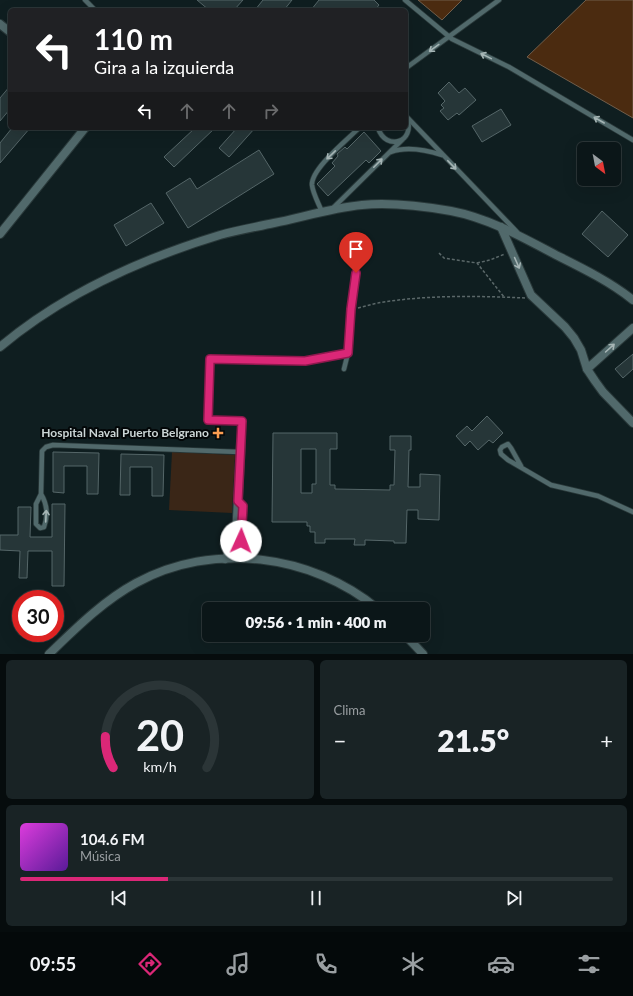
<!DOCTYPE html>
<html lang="es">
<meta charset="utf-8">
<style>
:root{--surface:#0b1618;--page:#192325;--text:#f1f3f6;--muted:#9a9fa2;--line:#2b3537;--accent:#db2777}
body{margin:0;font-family:Lato,sans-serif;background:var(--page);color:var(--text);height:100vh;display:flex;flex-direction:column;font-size:15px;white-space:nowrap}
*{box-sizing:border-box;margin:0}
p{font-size:13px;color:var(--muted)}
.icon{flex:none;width:22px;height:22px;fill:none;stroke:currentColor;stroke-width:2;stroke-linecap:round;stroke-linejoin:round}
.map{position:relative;height:654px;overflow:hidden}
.drawer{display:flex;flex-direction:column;gap:6px;padding:6px;background:#060c0d;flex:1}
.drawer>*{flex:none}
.hud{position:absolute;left:8px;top:8px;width:400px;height:122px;border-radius:6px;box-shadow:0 4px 16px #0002,0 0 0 1px var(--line);background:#202124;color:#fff;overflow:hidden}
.needle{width:26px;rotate:148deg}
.buttons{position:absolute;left:577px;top:142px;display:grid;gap:8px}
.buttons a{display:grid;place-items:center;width:44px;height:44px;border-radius:6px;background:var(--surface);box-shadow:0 4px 16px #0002,0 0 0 1px var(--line);font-size:20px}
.speed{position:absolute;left:12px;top:590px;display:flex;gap:8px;font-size:20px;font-weight:700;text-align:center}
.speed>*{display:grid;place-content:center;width:52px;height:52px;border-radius:50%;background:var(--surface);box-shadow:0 4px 16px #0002,0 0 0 1px var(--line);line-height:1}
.speed .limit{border:6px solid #d22;background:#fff;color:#111}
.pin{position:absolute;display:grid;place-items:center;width:34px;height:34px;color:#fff;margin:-41px -17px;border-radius:50% 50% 50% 0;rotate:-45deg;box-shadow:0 0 4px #0007}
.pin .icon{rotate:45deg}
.me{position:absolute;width:44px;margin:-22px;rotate:2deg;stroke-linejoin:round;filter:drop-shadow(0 0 3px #0008)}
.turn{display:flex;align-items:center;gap:14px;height:84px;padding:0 20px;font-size:18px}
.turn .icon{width:52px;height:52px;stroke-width:2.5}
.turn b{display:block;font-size:28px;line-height:34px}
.lanes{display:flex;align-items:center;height:38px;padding:0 20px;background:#0003;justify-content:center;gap:20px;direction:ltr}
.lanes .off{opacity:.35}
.big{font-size:30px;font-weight:800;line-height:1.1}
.drawer .widget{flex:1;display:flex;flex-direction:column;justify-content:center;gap:6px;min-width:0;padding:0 14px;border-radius:6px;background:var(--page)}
.drawer .dial{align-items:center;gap:0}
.dial svg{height:104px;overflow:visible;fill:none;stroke:var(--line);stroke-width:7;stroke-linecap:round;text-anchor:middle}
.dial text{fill:var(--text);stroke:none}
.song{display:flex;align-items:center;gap:12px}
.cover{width:48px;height:48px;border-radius:6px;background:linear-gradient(135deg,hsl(300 70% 55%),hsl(270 70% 35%))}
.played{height:4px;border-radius:2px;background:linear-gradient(90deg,var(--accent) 25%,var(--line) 25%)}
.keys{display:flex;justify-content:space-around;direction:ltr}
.heat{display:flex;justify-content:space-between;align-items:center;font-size:22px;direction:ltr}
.drawer .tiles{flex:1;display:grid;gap:6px;grid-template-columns:1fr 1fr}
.widget:last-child{grid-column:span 2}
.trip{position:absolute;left:202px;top:602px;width:228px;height:40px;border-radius:6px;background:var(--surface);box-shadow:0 4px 16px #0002,0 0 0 1px var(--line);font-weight:800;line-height:40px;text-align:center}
.dock{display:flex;height:64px;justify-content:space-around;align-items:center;background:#04090a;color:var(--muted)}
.dock .icon{width:28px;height:28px}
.dock .on{color:var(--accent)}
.dock b{font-size:18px;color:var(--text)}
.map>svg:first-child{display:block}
</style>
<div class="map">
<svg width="633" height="654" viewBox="0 0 633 654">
<rect width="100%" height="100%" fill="#0f1e20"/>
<path fill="#3a2617" d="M172,452L235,455L232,513L169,510Z"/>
<g fill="#4b2b10" stroke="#715e4b">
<path d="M418,0H462L442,20Z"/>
<path d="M586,0H633V118L527,57Z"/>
</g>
<g fill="#263638" stroke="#556668" fill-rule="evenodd">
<path d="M197,0H243L234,10H209Z"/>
<path d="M263,0H292L284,10H255Z"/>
<path d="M319,0H374L379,5L375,10H311Z"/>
<path d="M449,82L459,93L465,88L476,100L459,115L457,113L448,120L440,111L444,108L441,105L445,101L438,93Z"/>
<path d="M10,86V109L0,121V98Z"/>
<path d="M501,109L511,125L482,142L472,126Z"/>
<path d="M12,128H30L0,163V143Z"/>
<path d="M195,128H215L174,167L164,157Z"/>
<path d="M237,128H255L229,157L219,148Z"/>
<path d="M364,132L381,151L369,163L366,160L328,196L317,184L335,166L332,163L338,156L337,154L345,147L347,149Z"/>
<path d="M259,150L274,174L188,228L166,193L190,178L197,189Z"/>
<path d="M151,203L164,223L126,246L114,225Z"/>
<path d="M602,211L628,235L608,257L582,234Z"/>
<path d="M633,354V369L623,378L615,369Z"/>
<path d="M487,416L503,433L493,443L489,440L478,450L470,441L465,446L456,436L467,426L472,431Z"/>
<path d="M273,433H337V449H330V485H335V489L390,490V485H394L395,450H390V436H411V450H409L408,487H420V474L440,475L439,520L418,519V510H407L406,543H394V541L365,540V545H354L355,539H325V543H315V532H310V526H307V522H272ZM301,449H316V484H312V493H301Z"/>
<path d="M53,452L99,453L98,494H87V466H64V493L53,492Z"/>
<path d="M121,454L164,455L163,496H152V467H130V495H120Z"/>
<path d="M52,504H65L64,586H52V551H28L27,578H19L20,551L0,550V535H18V507H31L30,537H52Z"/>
</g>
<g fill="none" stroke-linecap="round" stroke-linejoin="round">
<g stroke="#293839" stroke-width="6">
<g id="lane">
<path d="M85,0L95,10"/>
<path d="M405,0L452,39L509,67L633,140"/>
<path d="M406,68L499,0"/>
<path d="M406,116L517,232"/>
<path d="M378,128C386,152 416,142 407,118"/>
<path d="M391,152C407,146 426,150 442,155"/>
<path d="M332,209L402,140"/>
<path d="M322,212C319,204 313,194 312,185C311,169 347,140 359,128"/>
<path d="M348,353L351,309L356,273"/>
<path d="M241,442L242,421L208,420L210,359L305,361L348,353L344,369"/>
<path d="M521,466L511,448L508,444L502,447L500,450L501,454L508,460L551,485L598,496L633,512"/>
<path d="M41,494C47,504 48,516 44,527L40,528L36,524V504L41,494L42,451L46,447L53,445L240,452"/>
</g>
</g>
<g stroke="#293839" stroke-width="10">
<g id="street">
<path d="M0,24L10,32"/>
<path d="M501,227L531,295L565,327L574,338L581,350L587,369L595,381L603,392L633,423"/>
<path d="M0,234L85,128"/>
<path d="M0,347C64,293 141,259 220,235C238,230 256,227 274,223C303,217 332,208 362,205C391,202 422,206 451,211C488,218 522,237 556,255C582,268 609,281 633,300"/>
<path d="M587,369L633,328"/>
<path d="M242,528L241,541L248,558"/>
<path d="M225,559L233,547L236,536L241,442"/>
<path d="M405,635L423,654"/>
<path d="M49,654C76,628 103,601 136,583C212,541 312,554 378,609"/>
</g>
</g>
<g stroke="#5b6869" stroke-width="1.5" stroke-dasharray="3 2" stroke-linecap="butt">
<path d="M439,253L444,258L477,263L504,297"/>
<path d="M477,263L490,260L505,254"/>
<path d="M358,308C369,305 380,302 391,301C435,295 481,296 525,298"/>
</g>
<use href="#lane" stroke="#51696b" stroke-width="4.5"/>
<use href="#street" stroke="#51696b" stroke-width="8"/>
</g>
<defs><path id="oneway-shaft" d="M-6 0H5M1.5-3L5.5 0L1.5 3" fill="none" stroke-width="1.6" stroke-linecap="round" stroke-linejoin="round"/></defs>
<g stroke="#a6b5b5">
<use href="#oneway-shaft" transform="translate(434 48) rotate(144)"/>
<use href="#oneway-shaft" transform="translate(486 56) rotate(-154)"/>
<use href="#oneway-shaft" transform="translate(599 120) rotate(-150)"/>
<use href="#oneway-shaft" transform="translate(331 155) rotate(136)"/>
<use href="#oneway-shaft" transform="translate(378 163) rotate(-45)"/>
<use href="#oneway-shaft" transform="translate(452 165) rotate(46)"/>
<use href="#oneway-shaft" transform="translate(517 263) rotate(66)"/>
<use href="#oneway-shaft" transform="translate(610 348) rotate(-42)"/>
<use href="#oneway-shaft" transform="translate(46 516) rotate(-87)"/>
</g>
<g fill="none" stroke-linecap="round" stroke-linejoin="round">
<g stroke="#8e194d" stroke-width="10">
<path id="route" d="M241,541L243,506L238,501L242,421L208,420L210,359L305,361L348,353L351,309L356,273"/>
</g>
<use href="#route" stroke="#db2777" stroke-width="7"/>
</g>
<path fill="#fb9e51" stroke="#030708" stroke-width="1.5" d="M216 427h4v4h4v4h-4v4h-4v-4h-4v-4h4z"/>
<g text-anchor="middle" stroke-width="4" stroke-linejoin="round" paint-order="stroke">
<g font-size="12" font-weight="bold" fill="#cbd5d5" stroke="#030708" text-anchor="end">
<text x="209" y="437">Hospital Naval Puerto Belgrano</text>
</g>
</g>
</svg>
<div class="buttons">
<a><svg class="needle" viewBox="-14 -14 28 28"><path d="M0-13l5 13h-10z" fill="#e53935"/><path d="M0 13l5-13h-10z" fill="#9a9fa2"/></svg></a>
</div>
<div class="speed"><div class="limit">30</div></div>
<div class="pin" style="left:356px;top:273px;background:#d93025"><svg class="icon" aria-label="arrive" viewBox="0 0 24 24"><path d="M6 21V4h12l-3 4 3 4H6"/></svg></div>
<svg class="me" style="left:241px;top:541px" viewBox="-20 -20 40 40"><circle r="19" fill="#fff"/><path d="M0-13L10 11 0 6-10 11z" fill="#db2777"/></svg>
<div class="trip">09:56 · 1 min · 400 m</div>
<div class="hud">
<div class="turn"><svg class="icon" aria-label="left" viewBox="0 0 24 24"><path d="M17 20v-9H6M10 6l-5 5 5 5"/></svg><div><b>110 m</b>Gira a la izquierda</div></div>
<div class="lanes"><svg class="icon" aria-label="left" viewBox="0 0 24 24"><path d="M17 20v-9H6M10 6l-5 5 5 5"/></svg><svg class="icon off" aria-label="ahead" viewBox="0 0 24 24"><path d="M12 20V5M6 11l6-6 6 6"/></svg><svg class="icon off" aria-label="ahead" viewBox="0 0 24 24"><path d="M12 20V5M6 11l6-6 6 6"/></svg><svg class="icon off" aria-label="right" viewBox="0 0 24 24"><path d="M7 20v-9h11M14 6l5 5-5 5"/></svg></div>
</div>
</div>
<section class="drawer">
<div class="tiles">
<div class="widget dial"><svg viewBox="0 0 100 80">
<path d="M14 69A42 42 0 1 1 86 69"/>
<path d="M14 69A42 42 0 0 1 8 45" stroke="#db2777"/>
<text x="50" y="56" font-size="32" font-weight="700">20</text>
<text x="50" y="72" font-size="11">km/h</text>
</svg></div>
<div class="widget"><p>Clima</p>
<div class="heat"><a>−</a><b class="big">21.5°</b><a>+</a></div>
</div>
<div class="widget">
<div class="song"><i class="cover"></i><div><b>104.6 FM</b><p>Música</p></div></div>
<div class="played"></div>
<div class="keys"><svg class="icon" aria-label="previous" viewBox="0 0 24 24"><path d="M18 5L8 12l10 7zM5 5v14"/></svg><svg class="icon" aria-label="pause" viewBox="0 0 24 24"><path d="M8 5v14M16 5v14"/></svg><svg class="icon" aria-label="next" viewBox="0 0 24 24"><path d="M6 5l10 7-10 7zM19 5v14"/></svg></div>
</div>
</div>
</section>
<nav class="dock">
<b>09:55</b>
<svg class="icon on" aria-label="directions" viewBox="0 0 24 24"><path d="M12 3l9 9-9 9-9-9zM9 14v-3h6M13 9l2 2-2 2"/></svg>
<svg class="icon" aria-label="music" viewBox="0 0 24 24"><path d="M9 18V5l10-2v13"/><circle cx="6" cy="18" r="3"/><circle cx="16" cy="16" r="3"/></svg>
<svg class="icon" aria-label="phone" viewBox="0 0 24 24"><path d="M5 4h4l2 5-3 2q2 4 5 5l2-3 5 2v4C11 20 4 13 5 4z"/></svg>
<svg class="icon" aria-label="climate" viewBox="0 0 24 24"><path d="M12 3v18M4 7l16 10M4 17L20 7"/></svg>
<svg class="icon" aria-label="car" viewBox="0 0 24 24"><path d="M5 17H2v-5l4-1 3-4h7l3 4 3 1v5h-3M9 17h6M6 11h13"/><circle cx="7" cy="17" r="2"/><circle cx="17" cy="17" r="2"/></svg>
<svg class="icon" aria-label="filters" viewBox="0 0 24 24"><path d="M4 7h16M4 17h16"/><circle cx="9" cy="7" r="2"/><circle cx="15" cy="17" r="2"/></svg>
</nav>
